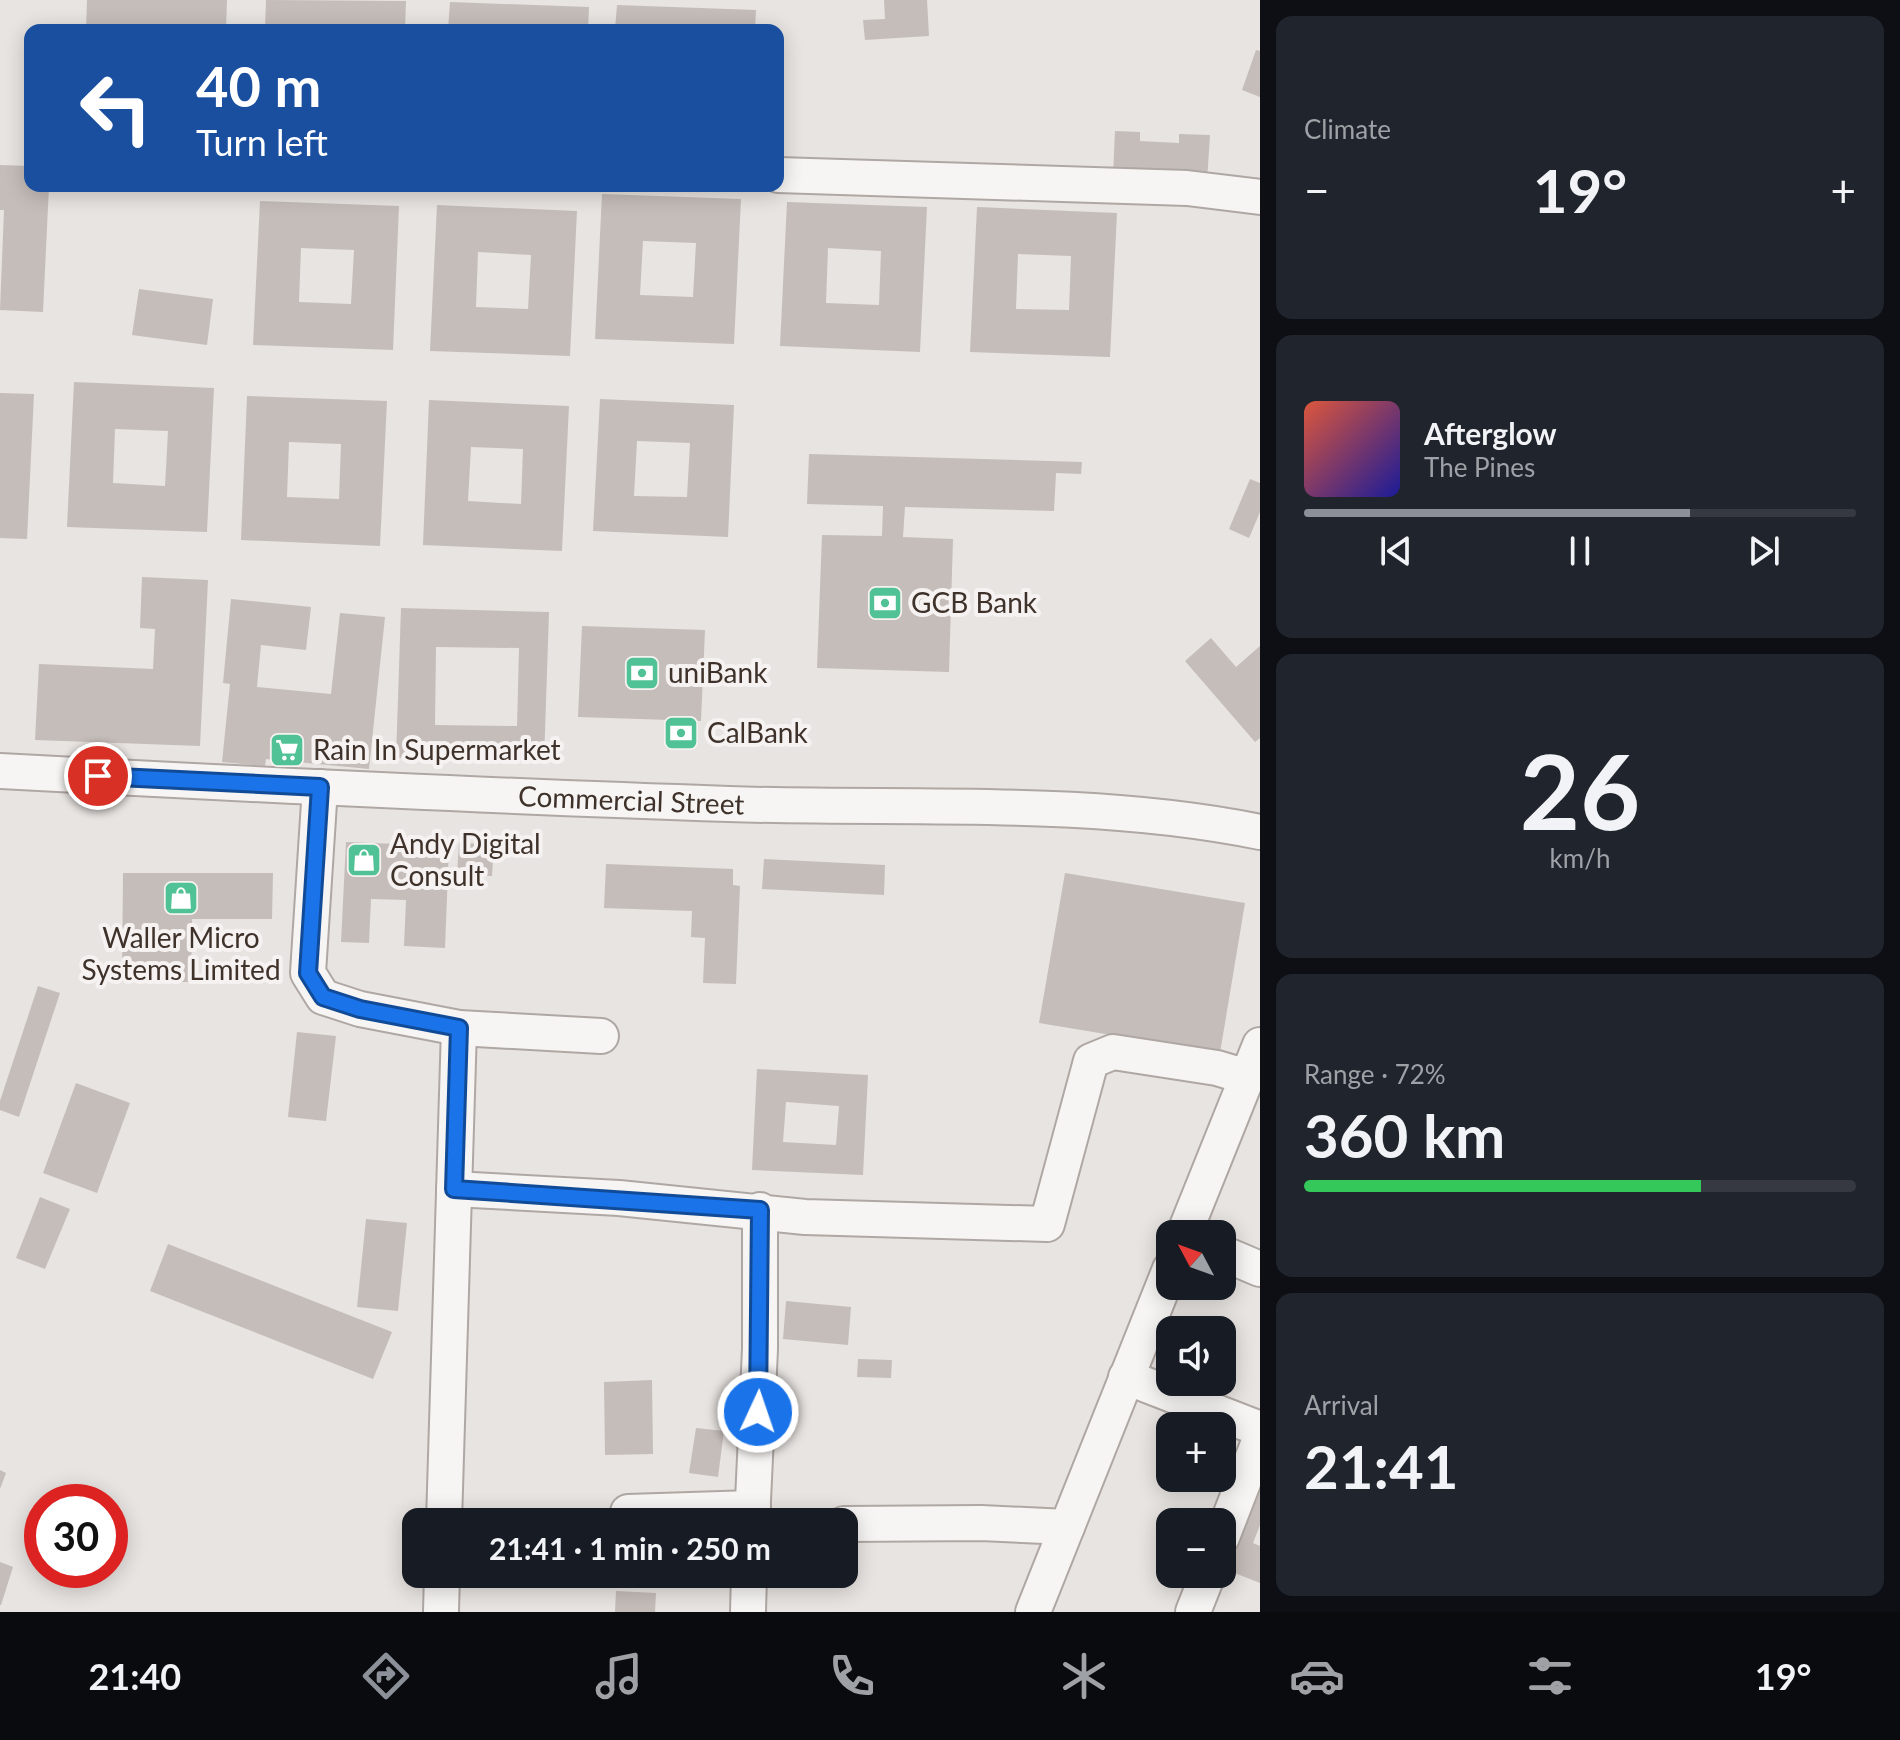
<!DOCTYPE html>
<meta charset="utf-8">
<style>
:root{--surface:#171b24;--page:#20242c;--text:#f1f3f6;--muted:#9ea1a6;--line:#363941;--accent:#8c9099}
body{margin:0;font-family:Lato,sans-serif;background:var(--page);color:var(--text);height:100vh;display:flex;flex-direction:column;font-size:30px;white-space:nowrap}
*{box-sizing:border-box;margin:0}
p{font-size:26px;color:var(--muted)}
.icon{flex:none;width:44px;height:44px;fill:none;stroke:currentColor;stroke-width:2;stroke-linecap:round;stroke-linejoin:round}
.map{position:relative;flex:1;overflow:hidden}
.sheet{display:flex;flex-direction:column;gap:16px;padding:16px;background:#0d0f14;width:640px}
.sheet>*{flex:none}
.hud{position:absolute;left:24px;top:24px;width:760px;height:168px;border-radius:16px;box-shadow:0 4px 20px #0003;background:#1a4fa0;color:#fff;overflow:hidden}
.needle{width:52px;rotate:311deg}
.buttons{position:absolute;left:1156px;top:1220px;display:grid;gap:16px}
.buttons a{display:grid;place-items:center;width:80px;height:80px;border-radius:16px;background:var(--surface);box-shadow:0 4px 20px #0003;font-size:40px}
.speed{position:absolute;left:24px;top:1484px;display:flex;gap:16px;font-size:40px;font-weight:700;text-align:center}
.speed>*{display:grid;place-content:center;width:104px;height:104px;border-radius:50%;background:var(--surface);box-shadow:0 4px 20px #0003;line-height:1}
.speed .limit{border:12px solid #d22;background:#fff;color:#111}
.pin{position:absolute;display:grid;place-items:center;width:68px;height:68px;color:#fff;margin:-34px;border:4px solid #fff;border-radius:50%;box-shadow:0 2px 8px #0007}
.me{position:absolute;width:88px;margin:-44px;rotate:3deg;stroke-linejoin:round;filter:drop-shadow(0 0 6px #0008)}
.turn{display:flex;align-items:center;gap:28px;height:168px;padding:0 40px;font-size:36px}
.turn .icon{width:104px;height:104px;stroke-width:2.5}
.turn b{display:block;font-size:56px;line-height:68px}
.big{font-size:60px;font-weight:700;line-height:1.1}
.sheet .card{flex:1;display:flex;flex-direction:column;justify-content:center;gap:12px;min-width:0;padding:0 28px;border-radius:16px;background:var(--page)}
.sheet .dial{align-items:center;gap:0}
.dial b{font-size:104px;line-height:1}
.song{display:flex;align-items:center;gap:24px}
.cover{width:96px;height:96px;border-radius:12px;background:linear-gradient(135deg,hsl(10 70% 55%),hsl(240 70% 35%))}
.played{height:8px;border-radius:4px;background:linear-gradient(90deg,var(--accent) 70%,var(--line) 70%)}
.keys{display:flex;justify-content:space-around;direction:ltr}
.heat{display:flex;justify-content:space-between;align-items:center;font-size:44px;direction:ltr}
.charge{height:12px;border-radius:6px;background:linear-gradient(90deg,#34c759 72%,var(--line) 0)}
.trip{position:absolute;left:402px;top:1508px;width:456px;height:80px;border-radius:16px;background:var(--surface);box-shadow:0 4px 20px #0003;font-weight:700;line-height:80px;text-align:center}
.tabs{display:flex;height:128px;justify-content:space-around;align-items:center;background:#090b0e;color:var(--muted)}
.tabs .icon{width:56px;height:56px}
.tabs .selected{color:var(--accent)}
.tabs b{font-size:36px;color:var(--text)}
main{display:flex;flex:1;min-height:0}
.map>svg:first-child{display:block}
</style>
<main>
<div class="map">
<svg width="1260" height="1612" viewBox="0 0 1260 1612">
<rect width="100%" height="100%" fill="#e8e4e1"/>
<g fill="#c5bdb9" fill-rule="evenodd">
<path d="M87,0H227L226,30H86Z"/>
<path d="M266,0L406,1L405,30H265Z"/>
<path d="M884,0H927L929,36L865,40L863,20L885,19Z"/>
<path d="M450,2L589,7L588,30H448Z"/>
<path d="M617,5L756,10L755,30H615Z"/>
<path d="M1256,50L1260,51V97L1242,90Z"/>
<path d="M1115,131L1140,132V141L1179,143V134L1210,135L1207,181L1113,176Z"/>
<path d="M0,165L30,166V186H49L43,312L0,310L4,210H0Z"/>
<path d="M602,194L741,199L734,344L595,339ZM643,241L696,243L693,297L640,295Z"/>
<path d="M260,201L399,206L393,350L253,345ZM301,248L354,250L351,304L299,302Z"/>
<path d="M787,202L927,207L920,352L780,346ZM828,248L881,251L879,305L826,303Z"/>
<path d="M437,205L577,211L570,356L430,351ZM478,252L531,255L528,309L476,307Z"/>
<path d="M977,207L1117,213L1110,357L970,352ZM1018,254L1071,256L1069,310L1016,309Z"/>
<path d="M139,289L213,299L207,345L132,335Z"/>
<path d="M74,382L214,388L207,532L67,527ZM115,429L168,431L165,486L113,483Z"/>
<path d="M0,393L34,394L27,539L0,538Z"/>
<path d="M247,396L387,401L380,546L241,540ZM289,442L341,444L339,499L287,497Z"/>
<path d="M600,399L734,405L728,537L593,531ZM637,441L690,443L687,497L634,496Z"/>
<path d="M429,400L569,406L562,551L423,545ZM471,447L523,449L521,504L468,501Z"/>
<path d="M809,454L1082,462L1081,474L1056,473L1054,511L905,507L903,537L953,539L949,672L817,668L822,535L882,536L883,506L807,504Z"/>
<path d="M1250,479L1260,483V512L1249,538L1229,529Z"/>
<path d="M142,577L208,580L200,746L35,740L39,664L153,669L155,629L140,628Z"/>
<path d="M231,599L311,607L306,650L261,645L257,687L331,694L340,613L385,617L369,769L266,759L265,766L222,762L230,684L223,683Z"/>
<path d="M401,608L549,612L544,762L396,758ZM436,647L519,648L517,726L435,725Z"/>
<path d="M582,626L705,630L701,721L578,717Z"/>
<path d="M1211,638L1236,667L1260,646V738L1255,742L1185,661Z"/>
<path d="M346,842L449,846L445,948L404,946L406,900L371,899L369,943L341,942Z"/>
<path d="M459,843L494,844L492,876L457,875Z"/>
<path d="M764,859L885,865L884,895L762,889Z"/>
<path d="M606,864L733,869V885L740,886L736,984L703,983L705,938L691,937L692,911L604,908Z"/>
<path d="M123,873H273L272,919H192L191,982H122Z"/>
<path d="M1065,873L1245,903L1220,1053L1039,1023Z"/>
<path d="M38,986L60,993L19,1117L0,1110V1101Z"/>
<path d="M297,1032L336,1036L326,1121L288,1117Z"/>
<path d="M757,1069L868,1075L863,1175L752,1170ZM786,1102L839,1106L836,1145L783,1142Z"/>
<path d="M76,1083L130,1103L97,1193L43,1173Z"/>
<path d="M40,1197L70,1209L45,1269L16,1258Z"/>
<path d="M366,1219L407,1223L398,1311L357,1307Z"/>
<path d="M168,1244L392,1332L373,1379L150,1291Z"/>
<path d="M786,1301L851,1307L848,1345L783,1339Z"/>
<path d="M858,1359L892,1360L891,1378L857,1377Z"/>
<path d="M652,1380L653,1454L605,1455L604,1382Z"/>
<path d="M696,1428L724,1431L718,1477L689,1473Z"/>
<path d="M0,1470L6,1473L0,1489Z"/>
<path d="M1260,1475V1525L1253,1543L1260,1546V1583L1222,1568V1549Z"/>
<path d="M532,1517V1522H459V1518Z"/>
<path d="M0,1562L13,1567L1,1605H0Z"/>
<path d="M616,1591L656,1593L655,1612H615Z"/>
</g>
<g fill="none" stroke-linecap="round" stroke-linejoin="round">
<g stroke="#afa7a3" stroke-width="38">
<g id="minor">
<path d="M778,175L1187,188L1260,197"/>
<path id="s1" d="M0,771C243,784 486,796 729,804C905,810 1087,797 1260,832"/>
<path d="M320,787L308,973L323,997L360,1009L459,1028L601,1036"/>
<path d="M454,1189L619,1198L805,1217L1047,1224L1091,1061L1113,1052L1217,1068L1247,1077"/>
<path d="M1184,1234L1260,1045"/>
<path d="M1222,1253L1260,1269"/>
<path d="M1126,1377L1260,1429"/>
<path d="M628,1512L753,1508"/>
<path d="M444,1522L459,1028"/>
<path d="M752,1522L760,1349V1210"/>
<path d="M844,1524L981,1523L1067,1527"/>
<path d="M1222,1537L1260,1439"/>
<path d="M441,1612L442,1574"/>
<path d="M748,1612L749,1574"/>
<path d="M1033,1612L1170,1269"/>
<path d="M1193,1612L1208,1574"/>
</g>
</g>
<use href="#minor" stroke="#f7f5f3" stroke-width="34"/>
</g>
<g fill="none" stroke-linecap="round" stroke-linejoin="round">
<g stroke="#114b97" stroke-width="20">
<path id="route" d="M98,776L320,787L308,973L323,997L360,1009L459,1028L454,1189L760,1210L758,1412"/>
</g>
<use href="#route" stroke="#1a73e8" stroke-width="14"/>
</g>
<defs>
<g id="bank-square" transform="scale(1.8)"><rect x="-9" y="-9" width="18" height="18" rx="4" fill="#51c295" stroke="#f6f2f1"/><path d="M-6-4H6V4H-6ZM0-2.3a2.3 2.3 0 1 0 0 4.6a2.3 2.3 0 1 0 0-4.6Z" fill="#fff"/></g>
<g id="supermarket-square" transform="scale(1.8)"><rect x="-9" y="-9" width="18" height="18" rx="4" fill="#51c295" stroke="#f6f2f1"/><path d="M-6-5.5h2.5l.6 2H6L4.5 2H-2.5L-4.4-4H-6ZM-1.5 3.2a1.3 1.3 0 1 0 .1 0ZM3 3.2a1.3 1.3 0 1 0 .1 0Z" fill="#fff"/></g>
<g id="shop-square" transform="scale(1.8)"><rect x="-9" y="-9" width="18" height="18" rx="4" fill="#51c295" stroke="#f6f2f1"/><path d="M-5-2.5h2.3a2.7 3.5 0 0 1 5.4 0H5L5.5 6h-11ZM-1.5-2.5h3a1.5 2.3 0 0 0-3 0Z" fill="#fff"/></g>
</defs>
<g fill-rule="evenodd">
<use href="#bank-square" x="885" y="603"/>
<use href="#bank-square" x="642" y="673"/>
<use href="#bank-square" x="681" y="733"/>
<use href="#supermarket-square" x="287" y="750"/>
<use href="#shop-square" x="364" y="860"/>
<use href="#shop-square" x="181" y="898"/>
</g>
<g text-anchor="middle" stroke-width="8" stroke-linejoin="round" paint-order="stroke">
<g font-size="28" fill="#3f322b" stroke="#f6f2f1" text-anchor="start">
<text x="911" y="613">GCB Bank</text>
<text x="668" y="683">uniBank</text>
<text x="707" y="743">CalBank</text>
<text x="313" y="760">Rain In Supermarket</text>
<text x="390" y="854">Andy Digital<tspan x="390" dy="32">Consult</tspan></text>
<text x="181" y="948" text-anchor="middle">Waller Micro<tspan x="181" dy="32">Systems Limited</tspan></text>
</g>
<g font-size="28" fill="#3f322b" stroke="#f6f2f1">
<text dy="10" stroke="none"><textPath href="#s1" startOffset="632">Commercial Street</textPath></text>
</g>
</g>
</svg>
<div class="buttons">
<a><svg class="needle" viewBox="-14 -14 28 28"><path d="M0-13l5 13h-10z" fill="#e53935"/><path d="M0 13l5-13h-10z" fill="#9ea1a6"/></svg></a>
<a><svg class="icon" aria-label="sound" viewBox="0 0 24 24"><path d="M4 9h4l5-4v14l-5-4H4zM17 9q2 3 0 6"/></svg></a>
<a>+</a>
<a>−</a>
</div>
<div class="speed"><div class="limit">30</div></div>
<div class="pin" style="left:98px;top:776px;background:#d93025"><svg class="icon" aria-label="arrive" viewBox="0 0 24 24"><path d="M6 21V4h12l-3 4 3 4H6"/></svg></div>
<svg class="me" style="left:758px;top:1412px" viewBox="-20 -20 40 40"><circle r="17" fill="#1a73e8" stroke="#fff" stroke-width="3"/><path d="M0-11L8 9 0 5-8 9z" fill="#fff"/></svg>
<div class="trip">21:41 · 1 min · 250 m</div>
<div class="hud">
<div class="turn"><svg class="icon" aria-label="left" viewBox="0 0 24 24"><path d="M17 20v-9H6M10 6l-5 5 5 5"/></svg><div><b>40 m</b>Turn left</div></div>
</div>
</div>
<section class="sheet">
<div class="card"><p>Climate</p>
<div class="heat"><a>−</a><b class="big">19°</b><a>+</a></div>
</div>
<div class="card">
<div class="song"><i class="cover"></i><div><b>Afterglow</b><p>The Pines</p></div></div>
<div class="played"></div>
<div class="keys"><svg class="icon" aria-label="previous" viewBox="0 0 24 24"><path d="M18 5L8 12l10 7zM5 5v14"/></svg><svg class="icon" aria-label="pause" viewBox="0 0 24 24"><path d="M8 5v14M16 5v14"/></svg><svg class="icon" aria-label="next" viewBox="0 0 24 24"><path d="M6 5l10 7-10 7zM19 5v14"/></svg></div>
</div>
<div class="card dial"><b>26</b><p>km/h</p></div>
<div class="card"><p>Range · 72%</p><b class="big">360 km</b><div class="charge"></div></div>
<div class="card"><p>Arrival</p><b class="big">21:41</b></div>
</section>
</main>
<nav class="tabs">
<b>21:40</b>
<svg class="icon selected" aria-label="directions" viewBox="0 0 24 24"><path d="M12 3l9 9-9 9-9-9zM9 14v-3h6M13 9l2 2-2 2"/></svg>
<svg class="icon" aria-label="music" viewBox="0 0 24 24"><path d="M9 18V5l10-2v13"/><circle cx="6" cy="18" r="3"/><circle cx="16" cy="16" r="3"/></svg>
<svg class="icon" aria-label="phone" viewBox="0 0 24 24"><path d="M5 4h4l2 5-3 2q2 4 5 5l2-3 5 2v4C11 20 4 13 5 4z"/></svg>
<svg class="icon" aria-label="climate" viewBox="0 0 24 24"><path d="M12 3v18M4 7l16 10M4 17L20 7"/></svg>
<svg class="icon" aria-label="car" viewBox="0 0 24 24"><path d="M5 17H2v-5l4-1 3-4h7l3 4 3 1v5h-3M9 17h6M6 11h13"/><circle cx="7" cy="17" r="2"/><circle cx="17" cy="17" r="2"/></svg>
<svg class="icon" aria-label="filters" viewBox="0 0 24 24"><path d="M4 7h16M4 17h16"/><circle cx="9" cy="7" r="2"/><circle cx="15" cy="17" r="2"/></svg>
<b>19°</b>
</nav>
